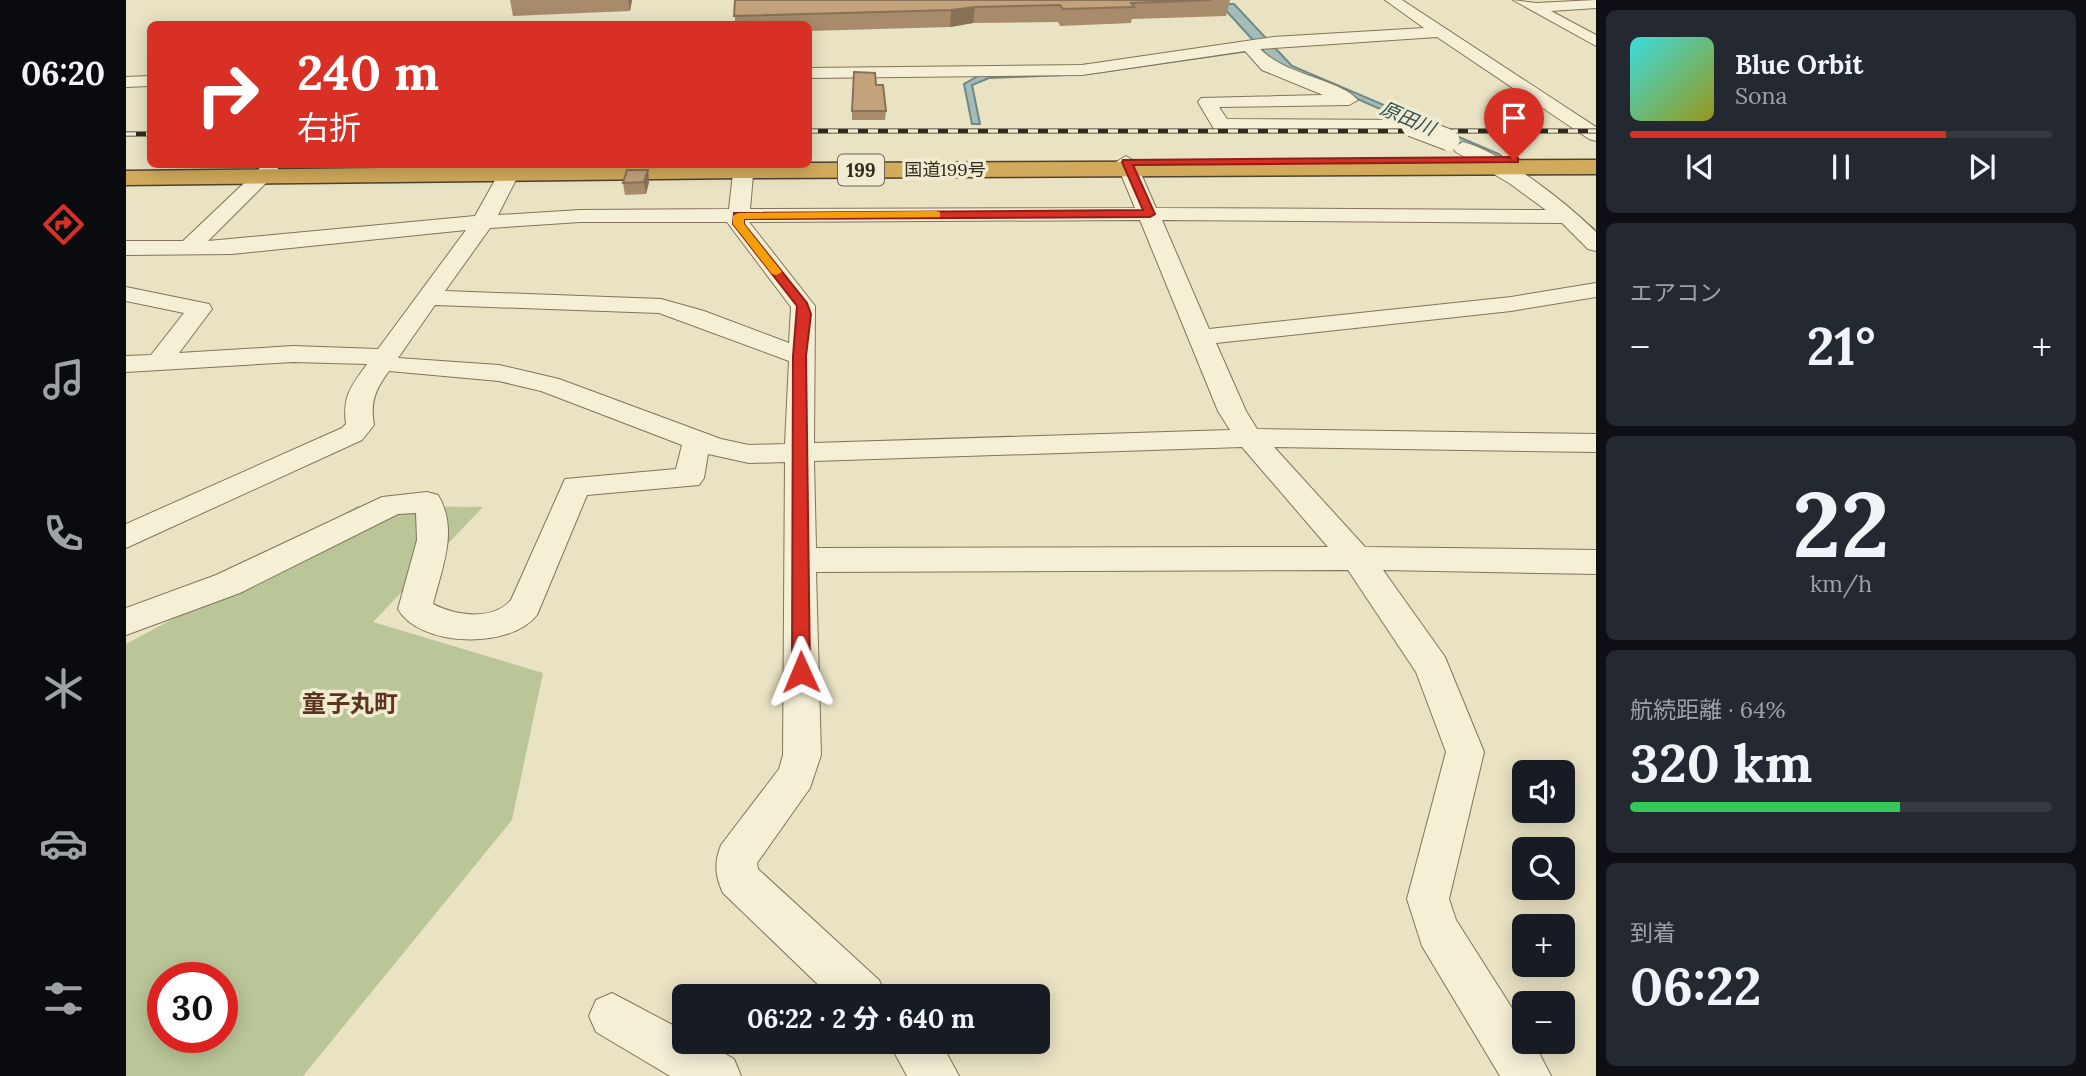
<!DOCTYPE html>
<html lang="ja">
<meta charset="utf-8">
<style>
:root{--surface:#171b24;--page:#242831;--text:#f1f3f6;--muted:#9ea1a6;--line:#363941;--accent:#d93025}
body{margin:0;font-family:Lora,"Noto Sans JP",serif;background:var(--page);color:var(--text);height:100vh;display:flex;flex-direction:column;font-size:26px;white-space:nowrap}
*{box-sizing:border-box;margin:0}
p{font-size:23px;color:var(--muted)}
.icon{flex:none;width:38px;height:38px;fill:none;stroke:currentColor;stroke-width:2;stroke-linecap:round;stroke-linejoin:round}
.map{position:relative;flex:1;overflow:hidden}
.drawer{display:flex;flex-direction:column;gap:10px;padding:10px;background:#0d0f14;width:490px}
.drawer>*{flex:none}
.banner{position:absolute;left:21px;top:21px;width:665px;height:147px;border-radius:10px;box-shadow:0 4px 18px #0003;background:#d93025;color:#fff;overflow:hidden}
.fabs{position:absolute;left:1386px;top:760px;display:grid;gap:14px}
.fabs a{display:grid;place-items:center;width:63px;height:63px;border-radius:10px;background:var(--surface);box-shadow:0 4px 18px #0003;font-size:35px}
.speed{position:absolute;left:21px;top:962px;display:flex;gap:14px;font-size:35px;font-weight:700;text-align:center}
.speed>*{display:grid;place-content:center;width:91px;height:91px;border-radius:50%;background:var(--surface);box-shadow:0 4px 18px #0003;line-height:1}
.speed .limit{border:10px solid #d22;background:#fff;color:#111}
.pin{position:absolute;display:grid;place-items:center;width:60px;height:60px;color:#fff;margin:-72px -30px;border-radius:50% 50% 50% 0;rotate:-45deg;box-shadow:0 0 7px #0007}
.pin .icon{rotate:45deg}
.me{position:absolute;width:77px;margin:-38px;rotate:359deg;stroke-linejoin:round;filter:drop-shadow(0 0 5px #0008)}
.turn{display:flex;align-items:center;gap:24px;height:147px;padding:0 35px;font-size:32px}
.turn .icon{width:91px;height:91px;stroke-width:2.5}
.turn b{display:block;font-size:49px;line-height:60px}
.big{font-size:52px;font-weight:700;line-height:1.1}
.drawer .tile{flex:1;display:flex;flex-direction:column;justify-content:center;gap:10px;min-width:0;padding:0 24px;border-radius:10px;background:var(--page)}
.drawer .dial{align-items:center;gap:0}
.dial b{font-size:91px;line-height:1}
.song{display:flex;align-items:center;gap:21px}
.cover{width:84px;height:84px;border-radius:10px;background:linear-gradient(135deg,hsl(180 70% 55%),hsl(60 70% 35%))}
.played{height:7px;border-radius:4px;background:linear-gradient(90deg,var(--accent) 75%,var(--line) 75%)}
.keys{display:flex;justify-content:space-around;direction:ltr}
.heat{display:flex;justify-content:space-between;align-items:center;font-size:38px;direction:ltr}
.charge{height:10px;border-radius:5px;background:linear-gradient(90deg,#34c759 64%,var(--line) 0)}
.trip{position:absolute;left:546px;top:984px;width:378px;height:70px;border-radius:10px;background:var(--surface);box-shadow:0 4px 18px #0003;font-weight:700;line-height:70px;text-align:center}
main{display:flex;flex:1;min-height:0}
.tabs{display:flex;flex-direction:column;width:126px;justify-content:space-around;align-items:center;background:#090b0e;color:var(--muted)}
.tabs .icon{width:49px;height:49px}
.tabs .on{color:var(--accent)}
.tabs b{font-size:32px;color:var(--text)}
.map>svg:first-child{display:block}
</style>
<main>
<nav class="tabs">
<b>06:20</b>
<svg class="icon on" aria-label="directions" viewBox="0 0 24 24"><path d="M12 3l9 9-9 9-9-9zM9 14v-3h6M13 9l2 2-2 2"/></svg>
<svg class="icon" aria-label="music" viewBox="0 0 24 24"><path d="M9 18V5l10-2v13"/><circle cx="6" cy="18" r="3"/><circle cx="16" cy="16" r="3"/></svg>
<svg class="icon" aria-label="phone" viewBox="0 0 24 24"><path d="M5 4h4l2 5-3 2q2 4 5 5l2-3 5 2v4C11 20 4 13 5 4z"/></svg>
<svg class="icon" aria-label="climate" viewBox="0 0 24 24"><path d="M12 3v18M4 7l16 10M4 17L20 7"/></svg>
<svg class="icon" aria-label="car" viewBox="0 0 24 24"><path d="M5 17H2v-5l4-1 3-4h7l3 4 3 1v5h-3M9 17h6M6 11h13"/><circle cx="7" cy="17" r="2"/><circle cx="17" cy="17" r="2"/></svg>
<svg class="icon" aria-label="filters" viewBox="0 0 24 24"><path d="M4 7h16M4 17h16"/><circle cx="9" cy="7" r="2"/><circle cx="15" cy="17" r="2"/></svg>
</nav>
<div class="map">
<svg width="1470" height="1076" viewBox="0 0 1470 1076">
<rect width="100%" height="100%" fill="#e9e2c3"/>
<path fill="#bbc698" fill-rule="evenodd" d="M231,506L357,507L247,622L417,673L386,820L177,1076H0V644L56,614ZM37,978H96V1038H37Z"/>
<g fill="#a4bcb8" stroke="#6d8985" stroke-width="2">
<path d="M1094,4H1108L1166,66L1373,154L1468,229L1470,240L1357,154L1147,62Z"/>
<path d="M1120,49L1123,51L962,74L863,78L846,85L854,124H846L838,84L854,75Z"/>
</g>
<g fill="none" stroke-linecap="round" stroke-linejoin="round">
<g stroke="#81745b" stroke-width="2">
<g id="minor">
<path d="M1259,0H1276L1470,127V141L1463,139L1311,37L1134,49C1161,76 1213,79 1232,100L1223,105L1093,107L1101,119L1288,120L1290,124L1281,130L1088,129L1072,102L1075,98L1197,95L1136,70L1119,51L956,75L682,78V68L956,65L1147,37L1298,28Z"/>
<path d="M1387,0L1410,3L1470,0V8L1425,11L1470,35V46Z"/>
<path d="M24,76V86L0,87V77Z"/>
<path d="M1337,142C1376,152 1441,203 1470,232V251L1462,249L1436,223L1036,220L1083,329L1385,297L1470,283V297L1385,311L1090,343L1120,411L1131,429L1470,434V452L1148,447L1239,547L1470,550V574L1257,570L1319,657L1358,752L1323,899L1330,920L1398,1027V1041H1407L1425,1076H1374L1296,946L1281,899L1320,752L1290,672L1222,570L690,572L695,755L684,788L631,863L632,869L753,980L760,996H704L597,893C589,876 588,863 595,845L653,769L657,755L659,462L623,463L582,454L578,478L573,485L461,495L411,615C384,650 293,647 272,609L291,540L290,513L272,514L114,593L0,635V608L90,575L256,497L301,492L312,495C333,530 316,567 307,604C330,616 367,621 385,600L439,479L550,469L556,445L415,391L373,381L263,371C249,390 244,402 248,425L236,440L0,548V524L216,428L220,424C216,396 226,385 241,364L167,362L0,372V356L25,355L58,313L0,301V287L83,304L86,309L53,353L167,346L252,349L340,230L106,254L0,255V241H57L136,166H150L153,170L82,241L349,216L378,164L397,166L372,215L454,210L603,209L608,164H628L624,209L1009,208L990,162L1000,156L1010,162L1030,208L1420,210L1383,183L1330,152L1327,148ZM1014,220L1092,411L1104,430L688,443L689,306L623,222ZM454,222H601L665,307L663,343L578,311L535,299L319,291L364,228ZM309,305L533,313L663,361L659,444L623,445L595,439L433,379L373,365L272,358ZM1116,447L1202,547L690,548L688,461Z"/>
<path d="M486,993L558,1031V1041H577L608,1059L615,1076H544L470,1032L463,1016L470,1000Z"/>
<path d="M762,1041H814L833,1076H781Z"/>
</g>
</g>
<g stroke="#4f422f" stroke-width="3">
<path id="highway" d="M1470,160V174L617,178L0,185V171L682,163Z"/>
</g>
<use href="#minor" fill="#f5efd5" fill-rule="evenodd"/>
<use href="#highway" fill="#d1aa5b" fill-rule="evenodd"/>
<g stroke="#332a1e" stroke-width="5">
<g id="rail">
<path d="M682,131H1470"/>
<path d="M0,134H24"/>
</g>
</g>
<use href="#rail" stroke="#f1ecd1" stroke-width="3.5" stroke-dasharray="10" stroke-linecap="butt"/>
<g stroke="#81745b" stroke-width="23" stroke-linecap="butt">
<path id="minor-bridge" d="M1286,126L1323,140"/>
</g>
<use href="#minor-bridge" stroke="#f5efd5" stroke-width="21"/>
</g>
<g fill="#a88b6b">
<path d="M384,0H506L504,11L387,16Z"/>
<path d="M609,0H1104L1100,16L1006,19L1005,23L934,26L932,22L847,23L824,27L682,31V24H609Z"/>
<path d="M750,85L760,111L759,120H726V111Z"/>
<path d="M523,182L520,194L499,195L497,183Z"/>
</g>
<g fill="#887157">
<path d="M502,0H506L504,11Z"/>
<path d="M849,7L847,23L824,27L825,10Z"/>
<path d="M522,170L523,182L520,194L518,182Z"/>
</g>
<g fill="#c3a27c" stroke="#887157" stroke-width="2">
<path d="M609,0H1085L1005,3L1008,7L937,9L934,5L849,7L825,10L608,16Z"/>
<path d="M728,72L749,73L750,85H757L760,111H726Z"/>
<path d="M501,170H522L518,182L497,183Z"/>
</g>
<path fill="#d93025" stroke="#8d1f18" stroke-width="2" d="M1388,157L1392,158V162L1007,165L1029,214L1024,217L618,219V224L681,303L685,314L680,356L684,672L681,677L675,679L668,677L666,672L667,356L671,306L607,224L608,213L1017,210L996,162L997,160Z"/>
<path fill="#f59e0b" d="M810,211L814,212V217L618,219V224L656,272L650,275L646,274L607,224V216L612,213Z"/>
<g text-anchor="middle" stroke-width="7" stroke-linejoin="round" paint-order="stroke">
<g font-size="18" fill="#332a1e" stroke="#f1ecd1">
<text x="819" y="176">国道199号</text>
</g>
<g font-size="19" font-style="italic" fill="#2f4f51" stroke="#f1ecd1">
<text transform="translate(1282 118) rotate(23)" y="7">原田川</text>
</g>
<rect fill="#f1ecd1" stroke="#6c6454" stroke-width="2" x="712" y="154.5" width="46" height="31" rx="5"/>
<g font-size="19" font-weight="bold" fill="#332a1e">
<text x="735" y="177">199</text>
</g>
<g font-size="24" font-weight="bold" fill="#5b3422" stroke="#f1ecd1">
<text x="224" y="712">童子丸町</text>
</g>
</g>
</svg>
<div class="fabs">
<a><svg class="icon" aria-label="sound" viewBox="0 0 24 24"><path d="M4 9h4l5-4v14l-5-4H4zM17 9q2 3 0 6"/></svg></a>
<a><svg class="icon" aria-label="search" viewBox="0 0 24 24"><circle cx="10" cy="10" r="6"/><path d="M15 15l6 6"/></svg></a>
<a>+</a>
<a>−</a>
</div>
<div class="speed"><div class="limit">30</div></div>
<div class="pin" style="left:1388px;top:160px;background:#d93025"><svg class="icon" aria-label="arrive" viewBox="0 0 24 24"><path d="M6 21V4h12l-3 4 3 4H6"/></svg></div>
<svg class="me" style="left:675px;top:672px" viewBox="-20 -20 40 40"><path d="M0-17L14 15 0 8-14 15z" fill="#d93025" stroke="#fff" stroke-width="4"/></svg>
<div class="trip">06:22 · 2 分 · 640 m</div>
<div class="banner">
<div class="turn"><svg class="icon" aria-label="right" viewBox="0 0 24 24"><path d="M7 20v-9h11M14 6l5 5-5 5"/></svg><div><b>240 m</b>右折</div></div>
</div>
</div>
<section class="drawer">
<div class="tile">
<div class="song"><i class="cover"></i><div><b>Blue Orbit</b><p>Sona</p></div></div>
<div class="played"></div>
<div class="keys"><svg class="icon" aria-label="previous" viewBox="0 0 24 24"><path d="M18 5L8 12l10 7zM5 5v14"/></svg><svg class="icon" aria-label="pause" viewBox="0 0 24 24"><path d="M8 5v14M16 5v14"/></svg><svg class="icon" aria-label="next" viewBox="0 0 24 24"><path d="M6 5l10 7-10 7zM19 5v14"/></svg></div>
</div>
<div class="tile"><p>エアコン</p>
<div class="heat"><a>−</a><b class="big">21°</b><a>+</a></div>
</div>
<div class="tile dial"><b>22</b><p>km/h</p></div>
<div class="tile"><p>航続距離 · 64%</p><b class="big">320 km</b><div class="charge"></div></div>
<div class="tile"><p>到着</p><b class="big">06:22</b></div>
</section>
</main>
